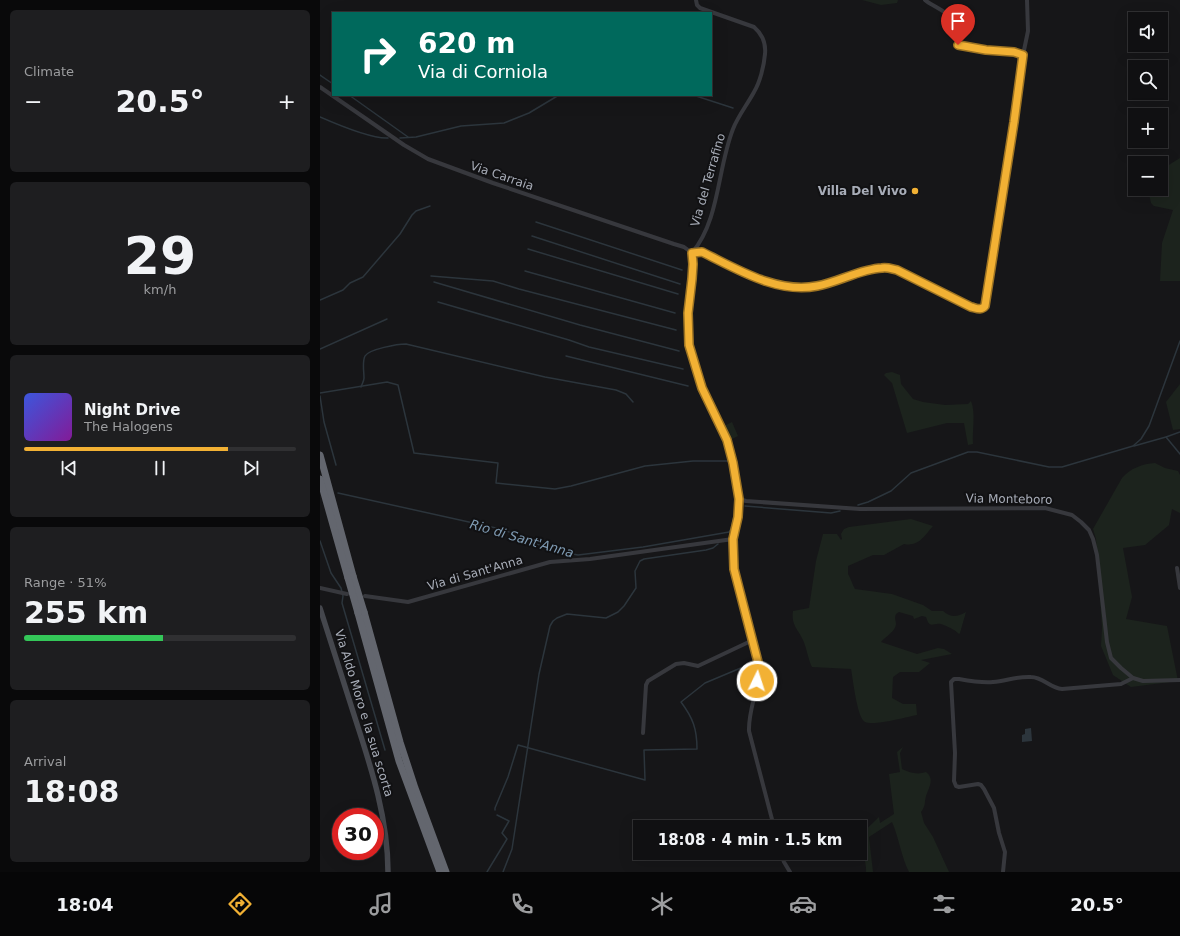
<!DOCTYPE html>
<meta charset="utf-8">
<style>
:root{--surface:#101012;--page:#1e1e20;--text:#f1f3f6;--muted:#9c9d9f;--line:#303032;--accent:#f2b134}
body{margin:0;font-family:"DejaVu Sans",sans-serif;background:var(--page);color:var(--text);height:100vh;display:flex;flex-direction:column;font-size:15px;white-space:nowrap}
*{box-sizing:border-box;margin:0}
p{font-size:13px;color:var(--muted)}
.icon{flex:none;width:22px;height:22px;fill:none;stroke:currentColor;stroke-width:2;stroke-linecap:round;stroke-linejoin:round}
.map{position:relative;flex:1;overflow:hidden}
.drawer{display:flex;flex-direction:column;gap:10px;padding:10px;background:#09090a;width:320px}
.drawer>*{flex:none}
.top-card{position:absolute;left:12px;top:12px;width:380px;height:84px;border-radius:0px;box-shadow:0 4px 16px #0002,0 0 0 1px var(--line);background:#00695c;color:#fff;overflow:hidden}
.fabs{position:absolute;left:808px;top:12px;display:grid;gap:8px}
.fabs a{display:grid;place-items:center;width:40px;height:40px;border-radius:0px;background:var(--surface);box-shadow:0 4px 16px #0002,0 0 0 1px var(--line);font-size:20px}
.speed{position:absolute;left:12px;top:808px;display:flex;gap:8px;font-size:20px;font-weight:700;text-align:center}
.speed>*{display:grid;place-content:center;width:52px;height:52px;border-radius:50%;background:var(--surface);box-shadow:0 4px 16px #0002,0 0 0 1px var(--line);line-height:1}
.speed .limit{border:6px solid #d22;background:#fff;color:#111}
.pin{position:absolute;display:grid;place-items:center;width:34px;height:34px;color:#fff;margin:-41px -17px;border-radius:50% 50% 50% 0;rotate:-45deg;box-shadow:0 0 4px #0007}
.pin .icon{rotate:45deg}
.me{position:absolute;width:44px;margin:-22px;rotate:4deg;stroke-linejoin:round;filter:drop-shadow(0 0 3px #0008)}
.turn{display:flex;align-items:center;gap:14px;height:84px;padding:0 20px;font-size:18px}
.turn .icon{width:52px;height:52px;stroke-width:2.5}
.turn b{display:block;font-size:28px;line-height:34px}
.big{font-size:30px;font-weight:700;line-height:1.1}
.drawer .widget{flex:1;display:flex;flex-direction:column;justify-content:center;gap:6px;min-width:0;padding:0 14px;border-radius:6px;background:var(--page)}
.drawer .dial{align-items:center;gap:0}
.dial b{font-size:52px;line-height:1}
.song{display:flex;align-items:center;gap:12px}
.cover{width:48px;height:48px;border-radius:6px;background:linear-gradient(135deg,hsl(230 70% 55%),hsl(290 70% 35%))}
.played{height:4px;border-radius:2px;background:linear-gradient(90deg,var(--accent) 75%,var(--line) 75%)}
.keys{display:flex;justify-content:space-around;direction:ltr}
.heat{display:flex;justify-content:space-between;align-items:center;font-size:22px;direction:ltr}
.charge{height:6px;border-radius:3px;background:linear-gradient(90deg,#34c759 51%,var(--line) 0)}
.trip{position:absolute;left:313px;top:820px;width:234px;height:40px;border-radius:0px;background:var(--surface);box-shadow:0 4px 16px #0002,0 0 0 1px var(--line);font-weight:700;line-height:40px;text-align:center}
.tabs{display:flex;height:64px;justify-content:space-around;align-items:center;background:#060607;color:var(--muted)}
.tabs .icon{width:28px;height:28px}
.tabs .active{color:var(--accent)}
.tabs b{font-size:18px;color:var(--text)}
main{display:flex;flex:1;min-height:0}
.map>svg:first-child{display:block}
</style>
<main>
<section class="drawer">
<div class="widget"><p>Climate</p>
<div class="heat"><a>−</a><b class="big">20.5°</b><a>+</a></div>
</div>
<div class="widget dial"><b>29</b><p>km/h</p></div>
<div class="widget">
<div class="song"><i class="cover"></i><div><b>Night Drive</b><p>The Halogens</p></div></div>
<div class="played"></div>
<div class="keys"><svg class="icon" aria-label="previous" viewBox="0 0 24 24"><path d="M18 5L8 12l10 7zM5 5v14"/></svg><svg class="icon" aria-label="pause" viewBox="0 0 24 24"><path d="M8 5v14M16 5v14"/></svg><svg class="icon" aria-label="next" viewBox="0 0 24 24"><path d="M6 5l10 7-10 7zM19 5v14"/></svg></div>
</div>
<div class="widget"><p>Range · 51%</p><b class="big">255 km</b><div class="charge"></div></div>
<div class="widget"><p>Arrival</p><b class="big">18:08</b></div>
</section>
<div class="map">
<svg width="860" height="872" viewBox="0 0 860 872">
<rect width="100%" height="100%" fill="#161618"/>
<g fill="#1c231d">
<path d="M542,0H578L577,3L561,5Z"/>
<path d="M860,158V281H840L842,243L853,210L834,206L831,203L828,189H841V170Z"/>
<path d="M572,372L580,375L581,384L593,399L603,402L625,405L648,404L651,401C656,413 652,431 653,444L648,445L644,423H627L587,433L572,383L564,375L566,373Z"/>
<path d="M860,384V429L853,430L846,402Z"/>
<path d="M412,422L418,436L410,440L404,426Z"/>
<path d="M835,463L845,468L858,471L860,475V513L852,509L849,525L825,545L803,548L812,597L806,619L847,626L858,681L811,687L793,675L781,646L782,628L776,539L773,529L802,478C811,468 822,464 835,463Z"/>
<path d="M591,519L613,526C604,536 599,547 584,544L564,555H553L528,566V574C531,579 532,584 535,589L572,594L603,605L612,611H623C631,618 637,617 646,612L640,633L639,634C634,629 627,626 621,624C613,622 610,630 606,617L602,616L594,619L593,616L579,612L576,614C574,619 576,620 576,624C576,631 565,637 561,642L597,654L618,648L624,649L632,654L601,660L610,663L599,672H580L573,677L572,698L583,704H596L597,715C587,717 554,726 545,722C537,718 533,679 531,669L492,667C488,659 487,649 483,640C478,629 471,625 473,611L489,608L496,561L503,534H517L521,540L522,539L521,534L524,529L529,527Z"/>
<path d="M583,747L580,753L582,769C590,773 598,775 606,772C615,779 609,787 606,796C604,804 606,805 601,812L604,823L613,837L629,872H589C581,856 579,838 572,822L549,837L553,872H546C547,859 537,843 545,831C549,826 555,821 559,817L560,823L574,814L569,774L580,772L577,752Z"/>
</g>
<path fill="#2c353c" d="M711,728L712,741L702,742V735L705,734V729Z"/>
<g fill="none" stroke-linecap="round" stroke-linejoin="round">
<g stroke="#2c353c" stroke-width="1.5">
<path d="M0,75L13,84"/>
<path d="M29,95L88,137"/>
<path d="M373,95L413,108"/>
<path d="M0,117C16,124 51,139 68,138"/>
<path d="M80,138L96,137L141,126L184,123L209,113L239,95"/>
<path d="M216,222L362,270"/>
<path d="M212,236L360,284"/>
<path d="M208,249L358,294"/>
<path d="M205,271L355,313"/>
<path d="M111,276L173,281L199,289L356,330"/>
<path d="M114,282L260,325L359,351"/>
<path d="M0,300L23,290L30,283L43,277L80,234L92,215L96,211L110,206"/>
<path d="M118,302L249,340L269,347L363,369"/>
<path d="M0,349L67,319"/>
<path d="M246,356L368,386"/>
<path d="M41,387C42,384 44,381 44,378C44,371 42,362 45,356C49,349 78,344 86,344L225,377L296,390L306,394L313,402"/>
<path d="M0,393L67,382L78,385L94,453L178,463L176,483L235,489L251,486L325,466L373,461H408"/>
<path d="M0,396L4,422L16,465"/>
<path d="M846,437L860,454"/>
<path d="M814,446L846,437L860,432"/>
<path d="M18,493L185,530L205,540L237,551L258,555L323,547L409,532L411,529L416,508"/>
<path d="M538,505L548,502L571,491L591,473L648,452H657L729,467H742L813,446L821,439L829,426L860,341"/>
<path d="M425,506L511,513L520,511"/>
<path d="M0,541L11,573L21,588L23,596L22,603L65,750"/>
<path d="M175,810V808L188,777L198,745L325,780L324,750L377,749C377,729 373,718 361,702L385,683L435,662"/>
<path d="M167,872L187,839L182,833L189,821L177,815"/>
<path d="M183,872L192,849L219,674L230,626L233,621L237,618L247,614L286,618L298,612L304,606L316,588L315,571L320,561L324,559L386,550L393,548L398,544"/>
</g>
<g stroke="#37383d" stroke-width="4">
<path d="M376,0L377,5L380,8L434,27C442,34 446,44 445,54C444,66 440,82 434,92C427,105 418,116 413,129C397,170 400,219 372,253C374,274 368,293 368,314C368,324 368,334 369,344C374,387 405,421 413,463C416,479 420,496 419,511C417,526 412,538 413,553C415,579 423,605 430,630C433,640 437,652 438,662C441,686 428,708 429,731L454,827"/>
<path d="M703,55L708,31L707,0"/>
<path d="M0,87L84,145L108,159L173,183L354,244L364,247L372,253"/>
<path d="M372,253L382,252C417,269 457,294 497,286C519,282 540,269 562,268C567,267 572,269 577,270L651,307C656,308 661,311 665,306C680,223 692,139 703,55L694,52L666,50L638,45C633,36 636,26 631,18C626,11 612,6 605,0"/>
<path d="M419,499L426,501L540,509L725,508L752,515L761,522L769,530L773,539L777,555L787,642L791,658L801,668L813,678L823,681L860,680"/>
<path d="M857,568L860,588"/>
<path d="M0,588L27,594"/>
<path d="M45,596L88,602L230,562L270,559L413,539"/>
<path d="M323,733L326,685L328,681L356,664L364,663L378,666L433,640"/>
<path d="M461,853L464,862L470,872"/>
<path d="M683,872L685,852L679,833L674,808L664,789L661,785L658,784L639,787L636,786L634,781L635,753L631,682L634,679H639C650,681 662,683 673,682C686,681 698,676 711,677C723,677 730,688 742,689L801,684L813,678"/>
</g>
<path stroke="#45474d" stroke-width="5.5" d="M0,608C12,646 24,684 36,721C52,770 68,820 68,872"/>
<g stroke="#63666e" stroke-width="7">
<path d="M0,455L33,576"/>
<path d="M0,479L28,578"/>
<path d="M44,612L80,742L95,788L126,872"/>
<path d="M38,613L79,761L120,872"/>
</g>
<g stroke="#63666e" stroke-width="7">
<path d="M33,576L44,612"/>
<path d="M28,578L38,613"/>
</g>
</g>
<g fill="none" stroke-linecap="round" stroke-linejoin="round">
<g stroke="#9d7322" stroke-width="10">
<path id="route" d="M437,681L438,662L414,569L413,539L418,517L419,499L413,463L407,440L382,388L369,345L368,313L372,279L373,264L372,253L382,252C417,269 457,294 497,286C519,282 540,269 562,268C567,267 572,269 577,270L651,307C656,308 661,311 665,306L694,122L703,55L694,52L666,50L638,45"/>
</g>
<use href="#route" stroke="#f2b134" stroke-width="7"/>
</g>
<circle fill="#f2b134" stroke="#111113" stroke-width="1.5" cx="595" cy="191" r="4"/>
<g text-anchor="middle" stroke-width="4" stroke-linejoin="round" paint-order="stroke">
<g font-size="12" fill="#a8adb8" stroke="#111113">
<text transform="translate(182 176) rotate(19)" y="4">Via Carraia</text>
<text transform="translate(388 180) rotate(-74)" y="4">Via del Terrafino</text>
<text transform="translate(689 499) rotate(1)" y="4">Via Monteboro</text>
<text transform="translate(155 573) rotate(-16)" y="4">Via di Sant'Anna</text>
<text transform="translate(44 713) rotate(73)" y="4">Via Aldo Moro e la sua scorta</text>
</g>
<g font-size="12" font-weight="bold" fill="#a8adb8" stroke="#111113" text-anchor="end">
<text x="587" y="195">Villa Del Vivo</text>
</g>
<g font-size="13" font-style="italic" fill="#7f9bb3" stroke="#111113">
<text transform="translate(202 538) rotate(16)" y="5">Rio di Sant'Anna</text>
</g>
</g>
</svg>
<div class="fabs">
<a><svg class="icon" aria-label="sound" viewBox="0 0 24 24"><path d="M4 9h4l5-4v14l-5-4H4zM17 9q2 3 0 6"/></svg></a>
<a><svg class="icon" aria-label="search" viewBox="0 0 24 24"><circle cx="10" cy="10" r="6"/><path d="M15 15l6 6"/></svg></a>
<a>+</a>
<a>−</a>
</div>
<div class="speed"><div class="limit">30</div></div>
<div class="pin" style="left:638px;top:45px;background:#d93025"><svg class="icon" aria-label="arrive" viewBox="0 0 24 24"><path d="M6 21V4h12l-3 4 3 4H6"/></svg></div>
<svg class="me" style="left:437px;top:681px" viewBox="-20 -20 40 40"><circle r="17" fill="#f2b134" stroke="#fff" stroke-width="3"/><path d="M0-11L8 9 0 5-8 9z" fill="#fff"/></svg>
<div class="trip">18:08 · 4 min · 1.5 km</div>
<div class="top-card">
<div class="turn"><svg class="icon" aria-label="right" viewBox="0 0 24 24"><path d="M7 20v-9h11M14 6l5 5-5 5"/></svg><div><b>620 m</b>Via di Corniola</div></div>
</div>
</div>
</main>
<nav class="tabs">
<b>18:04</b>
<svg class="icon active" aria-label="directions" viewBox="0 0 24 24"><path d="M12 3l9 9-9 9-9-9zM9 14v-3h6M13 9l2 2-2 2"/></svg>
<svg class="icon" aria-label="music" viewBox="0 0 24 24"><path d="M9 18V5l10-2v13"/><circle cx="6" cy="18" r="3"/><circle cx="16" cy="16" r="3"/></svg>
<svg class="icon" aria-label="phone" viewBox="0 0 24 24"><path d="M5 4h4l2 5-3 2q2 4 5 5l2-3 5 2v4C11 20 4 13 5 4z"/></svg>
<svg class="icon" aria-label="climate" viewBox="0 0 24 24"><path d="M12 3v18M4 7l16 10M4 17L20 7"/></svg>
<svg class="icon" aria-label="car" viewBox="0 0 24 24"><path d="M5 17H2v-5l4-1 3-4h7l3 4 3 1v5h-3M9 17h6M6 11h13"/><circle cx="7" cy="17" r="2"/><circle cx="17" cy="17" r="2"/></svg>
<svg class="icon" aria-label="filters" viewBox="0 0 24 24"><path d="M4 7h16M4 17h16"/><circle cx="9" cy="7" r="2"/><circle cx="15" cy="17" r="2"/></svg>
<b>20.5°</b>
</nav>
